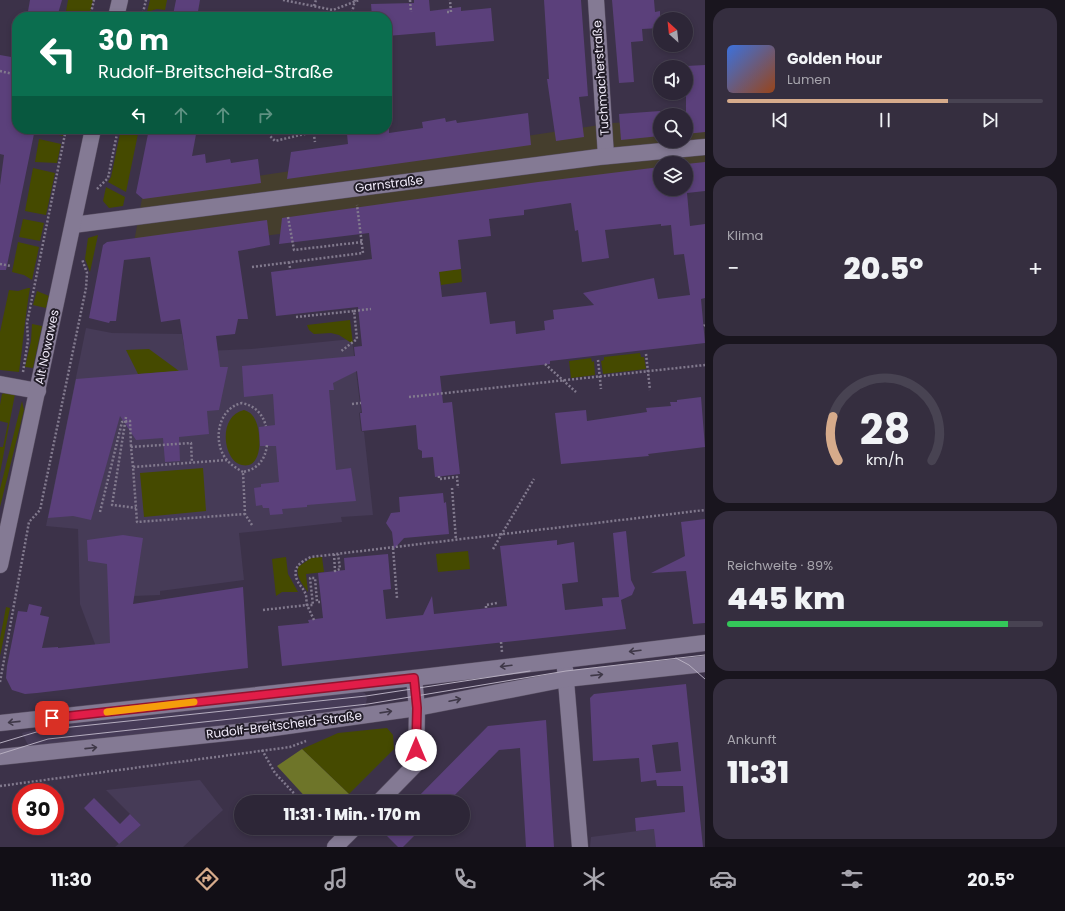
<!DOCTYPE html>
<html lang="de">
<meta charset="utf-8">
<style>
:root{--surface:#2d2637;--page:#352e3f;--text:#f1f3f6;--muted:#a7a5ad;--line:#484352;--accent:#d6ab8b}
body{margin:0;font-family:Poppins,sans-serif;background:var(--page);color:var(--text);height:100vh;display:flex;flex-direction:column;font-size:15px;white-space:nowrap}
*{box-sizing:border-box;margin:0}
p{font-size:13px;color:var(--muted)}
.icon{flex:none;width:22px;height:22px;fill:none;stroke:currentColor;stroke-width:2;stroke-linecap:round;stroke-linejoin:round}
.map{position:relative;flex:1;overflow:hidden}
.details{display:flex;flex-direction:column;gap:8px;padding:8px;background:#19151e;width:360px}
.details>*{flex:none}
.hud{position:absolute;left:12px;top:12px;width:380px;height:122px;border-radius:16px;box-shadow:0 2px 6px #0003,0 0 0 1px var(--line);background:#0b6e4f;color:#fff;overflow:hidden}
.needle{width:26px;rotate:333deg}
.controls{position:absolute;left:653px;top:12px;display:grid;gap:8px}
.controls a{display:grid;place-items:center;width:40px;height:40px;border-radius:50%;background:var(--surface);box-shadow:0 2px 6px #0003,0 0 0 1px var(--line);font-size:20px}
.speed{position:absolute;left:12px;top:783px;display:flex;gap:8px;font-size:20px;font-weight:700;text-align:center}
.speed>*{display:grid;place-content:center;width:52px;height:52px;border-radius:50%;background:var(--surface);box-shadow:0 2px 6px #0003,0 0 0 1px var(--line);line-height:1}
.speed .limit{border:6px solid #d22;background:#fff;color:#111}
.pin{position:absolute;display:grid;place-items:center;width:34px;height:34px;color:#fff;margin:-17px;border-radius:8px;box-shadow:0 2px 6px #0006}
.me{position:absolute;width:44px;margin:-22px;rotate:0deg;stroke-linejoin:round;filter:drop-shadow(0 0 3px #0008)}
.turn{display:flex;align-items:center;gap:14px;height:84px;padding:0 20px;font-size:18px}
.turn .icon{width:52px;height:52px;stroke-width:2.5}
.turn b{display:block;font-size:28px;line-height:34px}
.lanes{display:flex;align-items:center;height:38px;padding:0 20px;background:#0003;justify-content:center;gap:20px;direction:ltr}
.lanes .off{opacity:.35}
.big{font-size:30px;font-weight:800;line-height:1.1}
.details .widget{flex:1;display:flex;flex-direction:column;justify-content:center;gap:6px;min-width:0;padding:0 14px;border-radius:16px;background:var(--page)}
.details .dial{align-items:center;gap:0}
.dial svg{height:104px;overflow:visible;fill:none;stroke:var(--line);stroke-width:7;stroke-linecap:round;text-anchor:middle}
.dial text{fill:var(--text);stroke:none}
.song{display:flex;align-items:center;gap:12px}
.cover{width:48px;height:48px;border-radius:6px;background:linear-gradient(135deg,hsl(220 70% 55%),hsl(20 70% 35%))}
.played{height:4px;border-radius:2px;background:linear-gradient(90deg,var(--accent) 70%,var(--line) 70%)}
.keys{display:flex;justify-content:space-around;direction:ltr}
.heat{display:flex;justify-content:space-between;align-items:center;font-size:22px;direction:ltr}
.charge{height:6px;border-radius:3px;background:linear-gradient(90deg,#34c759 89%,var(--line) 0)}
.trip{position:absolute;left:234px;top:795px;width:236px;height:40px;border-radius:20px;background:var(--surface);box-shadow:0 2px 6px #0003,0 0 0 1px var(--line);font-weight:800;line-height:40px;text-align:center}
.menu{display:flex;height:64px;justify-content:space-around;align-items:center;background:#120f16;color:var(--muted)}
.menu .icon{width:28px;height:28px}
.menu .active{color:var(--accent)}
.menu b{font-size:18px;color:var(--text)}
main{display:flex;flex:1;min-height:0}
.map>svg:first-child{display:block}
</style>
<main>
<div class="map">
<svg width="705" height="847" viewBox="0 0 705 847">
<rect width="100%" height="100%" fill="#3c3249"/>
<path fill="#453e2d" d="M705,117V179L686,182V163H660V185L132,253L143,193L613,123L660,120V141H686V118Z"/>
<g fill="#463b57">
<path d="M86,328L112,333L182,334L184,346L206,351L251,349L352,339L361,412L359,413L361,431L364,432L373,515L341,517L342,522L239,533L244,580L160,591V595L133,596L134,642L95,652V644L80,604L78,529L46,526Z"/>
<path d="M358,691L365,693L367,699L364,710L29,747L22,733L55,725Z"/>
<path d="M200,780L223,810L183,847H115L141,825L106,790Z"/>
<path d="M700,823L702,847H590L591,837Z"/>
</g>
<g fill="#454a00">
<path d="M68,0H93L89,17H65Z"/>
<path d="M150,0H167L165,10L157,9L147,12Z"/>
<path d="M348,11L368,17H326L327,13L339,15Z"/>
<path d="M42,129H64L63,136L41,131Z"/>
<path d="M121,129H139L126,192L108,182L111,177Z"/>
<path d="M39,139L61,144L57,163L35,162Z"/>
<path d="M33,168L55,173L46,215L25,211Z"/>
<path d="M106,187L125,197L123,206L109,208L103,201Z"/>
<path d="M23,219L44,223L40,241L19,237Z"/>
<path d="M98,235L90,272L85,259L88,238Z"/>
<path d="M18,242L39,247L32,280L24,275L12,272Z"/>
<path d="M438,265L450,270L461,269L462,282L441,285Z"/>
<path d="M28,288H30C25,317 23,344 19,372L0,370V332L9,290L18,291Z"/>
<path d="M37,291L49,296L46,308L33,305Z"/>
<path d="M350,320L353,344L339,335L331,333L314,334L309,330L307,325Z"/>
<path d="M32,324L42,326L33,368L25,367L31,341Z"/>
<path d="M149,349L179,371L138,374L126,350Z"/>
<path d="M640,353L641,357H644L646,369L603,374L601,361L604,360V357Z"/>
<path d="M591,358L592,362L594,361L595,375L571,378L569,361Z"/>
<path d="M6,392L15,394L0,473V447H3L8,423L0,421V405L2,394Z"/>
<path d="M22,401L24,410L0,507V489Z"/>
<path d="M244,410C247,411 251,413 252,415C262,425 265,470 242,465C223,461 217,416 244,410Z"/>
<path d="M203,468L206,511L144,517L140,473Z"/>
<path d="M468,551L470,569L438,572L436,554Z"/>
<path d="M286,557L288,574L298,592H282L276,596L272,559Z"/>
<path d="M322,557L324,572L306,574L308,592C302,584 296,577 298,567L311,558Z"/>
<path d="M6,607L10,608L0,656V639Z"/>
<path d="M387,728L393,735L394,749L349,794L302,749L338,733Z"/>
</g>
<path fill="#6e7529" d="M302,749L349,794L341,802H310L277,766Z"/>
<g fill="#5b407b" fill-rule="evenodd">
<path d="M30,0H62L57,17H27Z"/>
<path d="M176,0H200L197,17L173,15Z"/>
<path d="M414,0H429L430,11L461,7V11L491,8L494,41L436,46L435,32L387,36V17H372L371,4L414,3Z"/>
<path d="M544,0H581L588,96L579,97L584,137L556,141L547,79H549Z"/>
<path d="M612,0H654L655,12L660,11V28L642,29L643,41L631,42L634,82L619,83Z"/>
<path d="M0,55L17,58V129H35L6,270H0V185L4,155L0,154Z"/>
<path d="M705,65V132L686,134V66Z"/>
<path d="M660,111V136L621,140L619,114Z"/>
<path d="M528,113L531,145L287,179L291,152L348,144L347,134L355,133V129H389V133L423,128L422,122L445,118L446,122L456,120L457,123Z"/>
<path d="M149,129H197L192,156L205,154L206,163L230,159L231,163L258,159L261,183L143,199L136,193Z"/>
<path d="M705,162V191L687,193L690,226L705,224V298L701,299L705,343L550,361V364L440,376L443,403L452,402L460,474L435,477L433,457L422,458V451L418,449L416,425L362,431L360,413H362L357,371L333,383L334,390H329L336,470L351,468L356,501L307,505V507L282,509L283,514L270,515L269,508H263L262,505L256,506L254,488L261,487V484L279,482L276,446H260L259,427L275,425L273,394L244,397L242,366L355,356L354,347L362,346L358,307L276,316L271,272L372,259L369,233L279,244L282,218L538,182L660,167V189H686V164ZM571,203L575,231L578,230L582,262L609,258L605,230L661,224V226L671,225L674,255L684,254L690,295L658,299L654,278L583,293L594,305L553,310L554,319L544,321L545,330L516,334L515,321L490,324L486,292L442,297L439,272L461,269L458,240L491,236L489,219L524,215V210Z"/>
<path d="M267,220L270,245L238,251L248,319H238L235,334L216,336L220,367H228L219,410L207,411L209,434L179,437L180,461L165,462L163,438L136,440L120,416L91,520L73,516L48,518L76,379L188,370L180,319L161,322L150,257L124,260L116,321H110L109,323L89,318L103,245L107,242Z"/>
<path d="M701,397L705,447L648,454L649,456L561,464L555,413L586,410L587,421L647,412L646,408L671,406L670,402H677V400Z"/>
<path d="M443,493L444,503L446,502L449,534L404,538L394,549L392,532L386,523L391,513L400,512L399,497Z"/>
<path d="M705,519V623L693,624L686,571L651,573L685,556L681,522Z"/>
<path d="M626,531L631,580L635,588L632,595L621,600L626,629L282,666L278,626L309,623L308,620L323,618L318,573L345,570L344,558L388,554L391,589L383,590L386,619L423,615L432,596L434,614L507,606L500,546L557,540V545L574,542L578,582L562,584L565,610L603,606L602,598L619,597L613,533Z"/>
<path d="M123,535L143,538L133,604L243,587L248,668L37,693L25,694L12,690L6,678L7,666L18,611L27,612L29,604L42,607L40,615L49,617L42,648L58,647V648L110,643L107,564L88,561L87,540Z"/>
<path d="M686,684L703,847H656L654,829L636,831L635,818L685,812L683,786H657L656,780L641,782L639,758L593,761L590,698L594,694ZM678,742L681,771L656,773L652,745Z"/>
<path d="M546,720L554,847H526L520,748L499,750L448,802H413L488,726Z"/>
<path d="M94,798L120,824L130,814L141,825L119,844L84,808Z"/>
<path d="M379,828H422L403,847H398Z"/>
</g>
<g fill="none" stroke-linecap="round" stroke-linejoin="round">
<g stroke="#595063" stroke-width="17">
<g id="minor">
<path d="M596,0L606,156"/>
<path d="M116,17L120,0"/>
<path d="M73,225L599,157L705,147"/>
<path d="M0,384L38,391"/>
<path d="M0,565L93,129"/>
<path d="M565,669L580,847"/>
<path d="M0,723L414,678L705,643"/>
<path d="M0,757L266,729L417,708L566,679L705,664"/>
<path d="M379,802L416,764L417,708L414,678"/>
<path d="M335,847L354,828"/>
</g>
</g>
<g stroke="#827a8e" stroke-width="2.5" stroke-dasharray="2 2" stroke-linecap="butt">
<path d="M283,0L333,10L359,0"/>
<path d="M410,0L411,12"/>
<path d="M314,6L316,0"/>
<path d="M447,12H451L450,0"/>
<path d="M90,17L94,0"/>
<path d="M142,17L146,0"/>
<path d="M351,17L355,0"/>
<path d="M0,71L17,75"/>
<path d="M269,129V135L275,141L313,132"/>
<path d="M313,129L315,142"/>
<path d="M97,189L108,178L118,129"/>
<path d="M288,217L294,250L362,242"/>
<path d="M289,262L290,268"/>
<path d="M0,264L11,266"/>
<path d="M252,267L363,253L357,205"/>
<path d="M354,311L371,309"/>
<path d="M296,317L354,311L357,339L340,352"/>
<path d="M704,326L705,325"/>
<path d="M646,354L650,390"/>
<path d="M598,360L601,389"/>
<path d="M545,364L576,392"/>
<path d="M23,372L28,340L27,323L66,129"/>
<path d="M409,397L705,365"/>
<path d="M352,404L361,403"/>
<path d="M126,417L112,505L136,508"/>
<path d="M227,460L133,467L137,522L245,514"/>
<path d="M133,467L131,447L191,443L192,463"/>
<path d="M243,472C236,468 229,464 224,456C213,438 219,408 242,403C255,406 262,413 266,426"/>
<path d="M439,476V479L457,477L458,488"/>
<path d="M452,488L456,540"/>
<path d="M100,512L122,422L130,421L131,447"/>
<path d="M252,525L245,514L243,472C258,469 265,460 267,445"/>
<path d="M393,548L397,598"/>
<path d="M493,549L534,479"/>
<path d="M334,554L335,571L340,569L338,554"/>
<path d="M486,608V605L497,603"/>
<path d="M263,610L307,605C306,602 307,596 305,593C304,589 300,586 298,582C291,568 300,562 311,557L705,510"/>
<path d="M314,620L307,605H313L310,578H315L317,602H320"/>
<path d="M501,642L502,652"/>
<path d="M0,682L29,522L40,510L86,288L87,273L82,259"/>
<path d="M262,750L275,773L302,802"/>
<path d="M0,786L290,747L306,741"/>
</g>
<use href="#minor" stroke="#847a94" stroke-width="16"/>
<g stroke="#b6aec0" stroke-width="1">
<path d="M676,658L689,665L705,679"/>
<path d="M0,743L43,730L366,696L530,671"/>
<path d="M0,754L48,739L368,704L566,671L705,655"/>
</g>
</g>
<defs><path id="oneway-shaft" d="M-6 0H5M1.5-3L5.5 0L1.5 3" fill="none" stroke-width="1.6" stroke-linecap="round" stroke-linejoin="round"/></defs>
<g stroke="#3f3848">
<use href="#oneway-shaft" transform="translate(635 651) rotate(173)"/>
<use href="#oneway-shaft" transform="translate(506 666) rotate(173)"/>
<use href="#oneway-shaft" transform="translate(597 675) rotate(-6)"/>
<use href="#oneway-shaft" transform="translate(455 700) rotate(-12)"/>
<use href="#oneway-shaft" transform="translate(386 712) rotate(-8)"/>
<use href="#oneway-shaft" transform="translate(14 722) rotate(174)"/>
<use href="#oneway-shaft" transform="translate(91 748) rotate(-6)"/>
</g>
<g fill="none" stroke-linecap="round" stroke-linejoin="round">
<g stroke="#92132f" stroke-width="10">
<path id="route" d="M52,718L414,678L417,708L416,750"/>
</g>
<use href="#route" stroke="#e11d48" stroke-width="7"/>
<path stroke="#f59e0b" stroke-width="7" d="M107,712L194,702"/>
</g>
<g text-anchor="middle" stroke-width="4" stroke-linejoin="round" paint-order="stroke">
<g font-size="12" fill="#f1ebfa" stroke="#211c27">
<text transform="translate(601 78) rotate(-94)" y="4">Tuchmacherstraße</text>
<text transform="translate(389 184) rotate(-7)" y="4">Garnstraße</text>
<text transform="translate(47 347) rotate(-78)" y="4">Alt Nowawes</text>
<text transform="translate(284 725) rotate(-7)" y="4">Rudolf-Breitscheid-Straße</text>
</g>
</g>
</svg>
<div class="controls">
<a><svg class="needle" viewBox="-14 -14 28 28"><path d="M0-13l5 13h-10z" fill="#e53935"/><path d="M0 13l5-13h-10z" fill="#a7a5ad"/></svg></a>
<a><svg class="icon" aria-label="sound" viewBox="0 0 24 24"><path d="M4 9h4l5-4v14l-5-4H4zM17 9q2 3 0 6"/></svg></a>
<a><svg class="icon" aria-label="search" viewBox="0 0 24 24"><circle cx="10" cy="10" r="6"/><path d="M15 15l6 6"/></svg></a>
<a><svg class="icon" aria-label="layers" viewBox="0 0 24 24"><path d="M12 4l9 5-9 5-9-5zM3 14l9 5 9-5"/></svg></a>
</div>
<div class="speed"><div class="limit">30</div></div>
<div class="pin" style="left:52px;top:718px;background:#d93025"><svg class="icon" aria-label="arrive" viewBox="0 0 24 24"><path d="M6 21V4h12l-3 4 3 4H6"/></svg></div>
<svg class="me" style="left:416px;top:750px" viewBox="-20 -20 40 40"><circle r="19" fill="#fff"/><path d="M0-13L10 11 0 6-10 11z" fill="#e11d48"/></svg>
<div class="trip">11:31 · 1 Min. · 170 m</div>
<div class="hud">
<div class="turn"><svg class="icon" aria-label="left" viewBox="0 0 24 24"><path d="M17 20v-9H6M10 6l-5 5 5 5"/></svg><div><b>30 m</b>Rudolf-Breitscheid-Straße</div></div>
<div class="lanes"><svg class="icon" aria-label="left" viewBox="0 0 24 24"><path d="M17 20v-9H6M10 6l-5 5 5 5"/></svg><svg class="icon off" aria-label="ahead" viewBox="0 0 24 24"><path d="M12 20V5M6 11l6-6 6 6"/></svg><svg class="icon off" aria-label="ahead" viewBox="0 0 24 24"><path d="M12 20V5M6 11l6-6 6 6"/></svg><svg class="icon off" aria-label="right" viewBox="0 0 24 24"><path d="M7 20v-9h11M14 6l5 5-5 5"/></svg></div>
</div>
</div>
<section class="details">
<div class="widget">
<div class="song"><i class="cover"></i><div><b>Golden Hour</b><p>Lumen</p></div></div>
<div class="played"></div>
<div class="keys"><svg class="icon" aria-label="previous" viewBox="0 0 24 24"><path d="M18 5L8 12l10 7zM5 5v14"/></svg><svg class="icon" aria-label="pause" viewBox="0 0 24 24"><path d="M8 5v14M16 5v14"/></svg><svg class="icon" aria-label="next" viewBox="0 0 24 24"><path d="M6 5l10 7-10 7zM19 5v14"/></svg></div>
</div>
<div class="widget"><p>Klima</p>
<div class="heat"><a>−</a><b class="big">20.5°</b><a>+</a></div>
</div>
<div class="widget dial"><svg viewBox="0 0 100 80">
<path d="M14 69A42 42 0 1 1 86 69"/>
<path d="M14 69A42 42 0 0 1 10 35" stroke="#d6ab8b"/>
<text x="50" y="56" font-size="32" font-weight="700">28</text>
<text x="50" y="72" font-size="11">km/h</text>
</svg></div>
<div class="widget"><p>Reichweite · 89%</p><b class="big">445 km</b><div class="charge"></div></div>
<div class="widget"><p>Ankunft</p><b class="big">11:31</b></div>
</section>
</main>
<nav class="menu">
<b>11:30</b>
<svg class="icon active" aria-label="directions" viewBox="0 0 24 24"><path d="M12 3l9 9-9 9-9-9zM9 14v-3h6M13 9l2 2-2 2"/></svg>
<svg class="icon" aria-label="music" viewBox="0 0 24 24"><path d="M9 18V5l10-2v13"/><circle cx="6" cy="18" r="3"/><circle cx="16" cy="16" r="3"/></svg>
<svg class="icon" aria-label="phone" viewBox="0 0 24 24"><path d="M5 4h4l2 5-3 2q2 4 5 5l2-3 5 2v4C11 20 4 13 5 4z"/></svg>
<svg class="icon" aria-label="climate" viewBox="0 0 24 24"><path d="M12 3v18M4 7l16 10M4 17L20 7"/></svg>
<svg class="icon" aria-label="car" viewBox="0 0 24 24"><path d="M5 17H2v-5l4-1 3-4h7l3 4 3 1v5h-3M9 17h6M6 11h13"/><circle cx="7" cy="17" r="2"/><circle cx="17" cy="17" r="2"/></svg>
<svg class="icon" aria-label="filters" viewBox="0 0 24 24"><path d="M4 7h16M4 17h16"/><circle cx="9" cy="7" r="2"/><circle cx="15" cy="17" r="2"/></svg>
<b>20.5°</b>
</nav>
